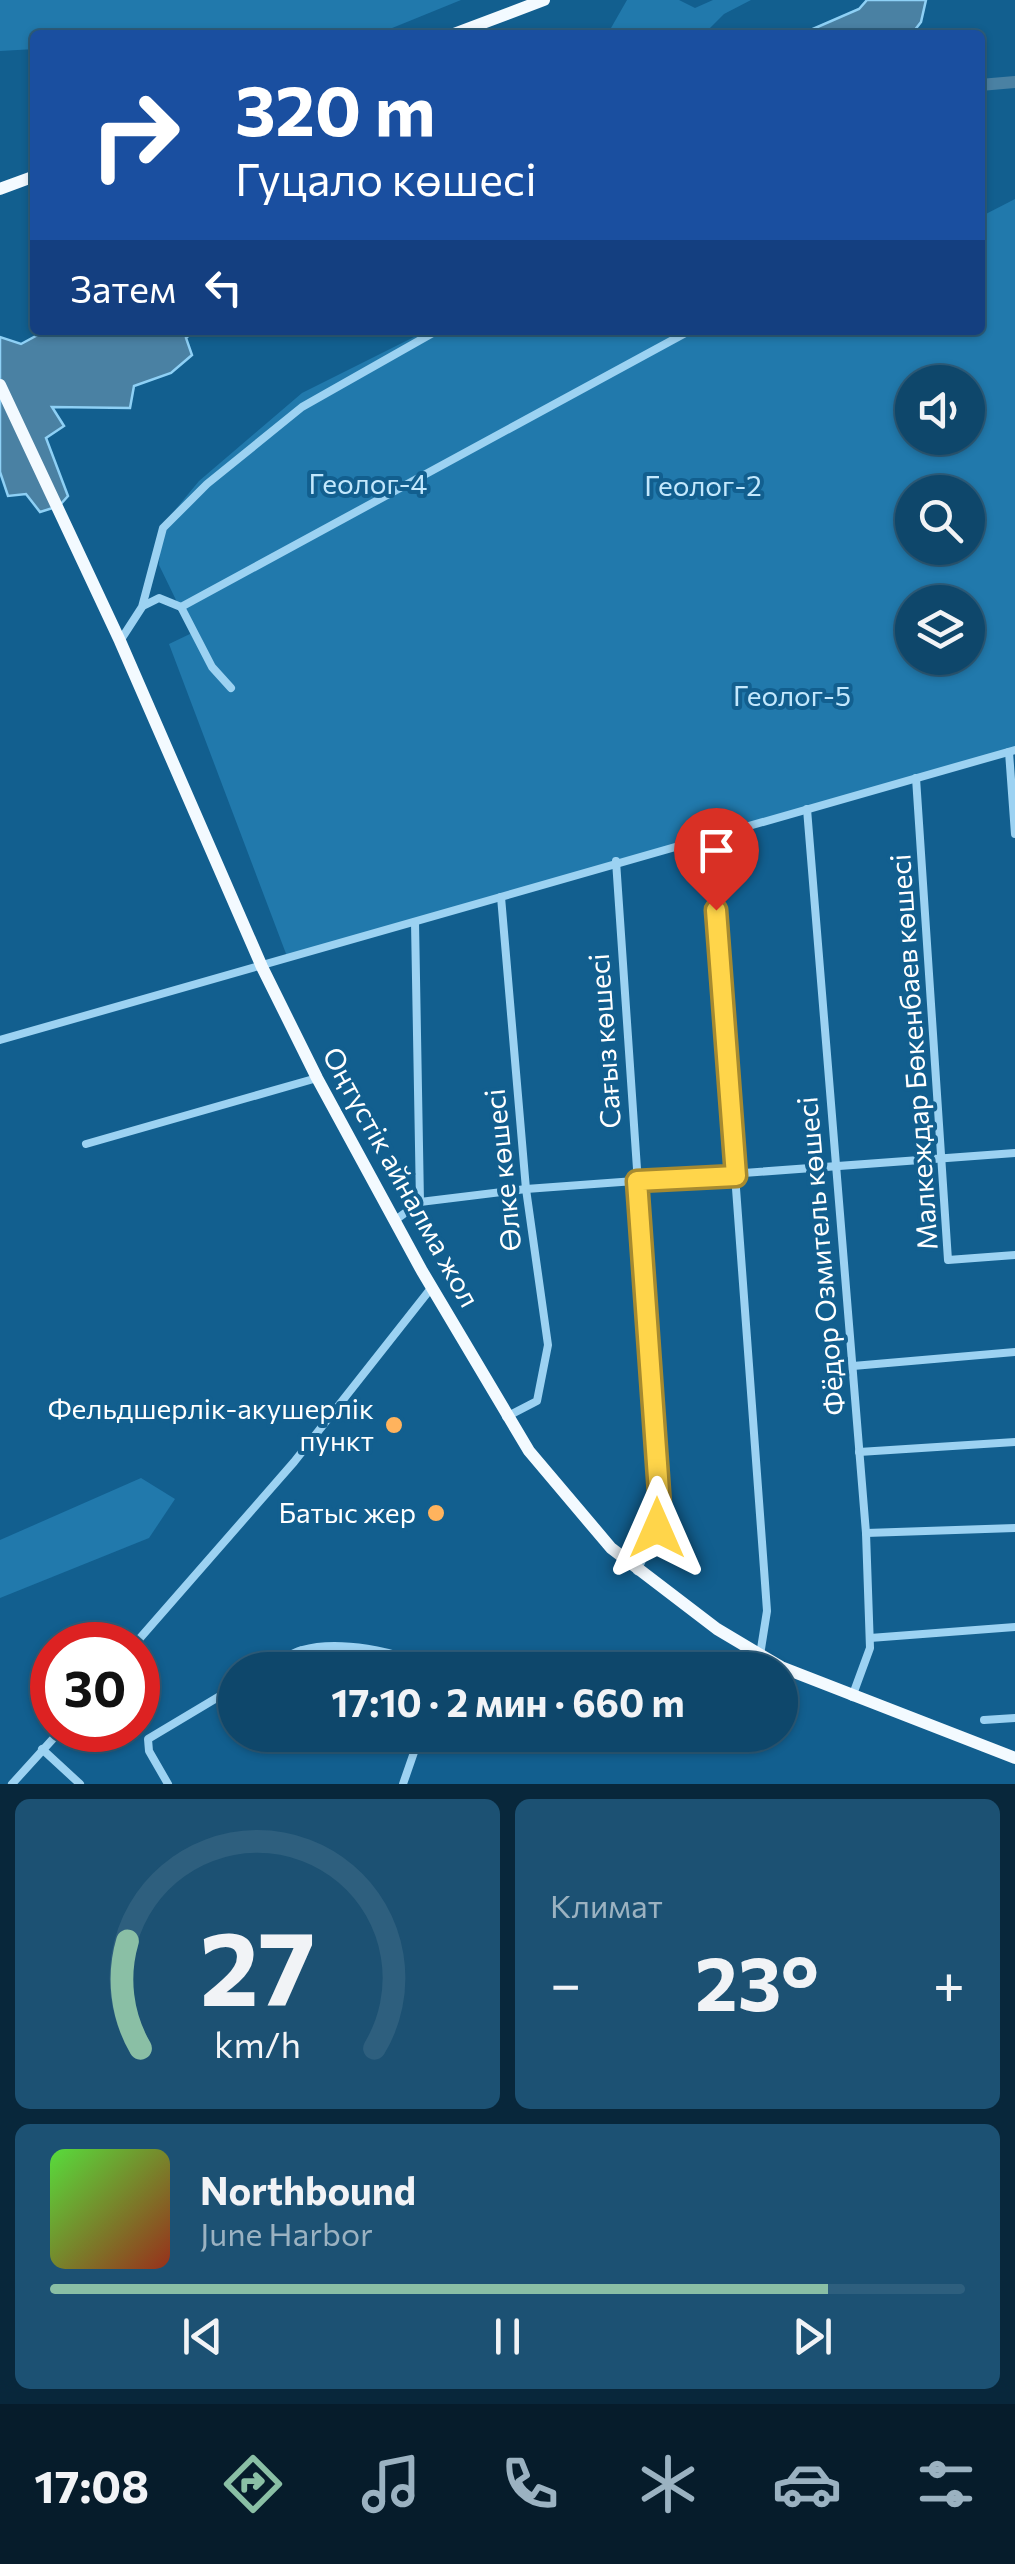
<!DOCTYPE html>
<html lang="ru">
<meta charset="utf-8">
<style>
:root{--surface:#0e476b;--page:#1c5173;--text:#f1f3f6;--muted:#9bb2c1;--line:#2e5f7e;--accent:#8abfa5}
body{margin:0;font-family:Commissioner,sans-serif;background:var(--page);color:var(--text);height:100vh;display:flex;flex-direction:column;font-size:38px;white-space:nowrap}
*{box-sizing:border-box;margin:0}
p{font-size:32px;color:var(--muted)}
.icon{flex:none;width:55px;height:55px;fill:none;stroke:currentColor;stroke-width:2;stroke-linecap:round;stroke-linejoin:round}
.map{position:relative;height:1784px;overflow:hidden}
.sheet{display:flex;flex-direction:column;gap:15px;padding:15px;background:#08273b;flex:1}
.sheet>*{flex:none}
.banner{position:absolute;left:30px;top:30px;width:955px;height:305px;border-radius:10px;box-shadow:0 2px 8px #0004,0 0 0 2px var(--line);background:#1a4fa0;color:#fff;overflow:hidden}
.tools{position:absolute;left:895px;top:365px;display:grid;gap:20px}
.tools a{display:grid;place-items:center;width:90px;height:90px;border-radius:50%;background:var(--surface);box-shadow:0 2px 8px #0004,0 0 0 2px var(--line);font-size:50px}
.speed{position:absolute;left:30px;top:1622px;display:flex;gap:20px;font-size:50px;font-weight:700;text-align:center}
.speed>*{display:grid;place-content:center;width:130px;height:130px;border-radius:50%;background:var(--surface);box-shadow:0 2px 8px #0004,0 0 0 2px var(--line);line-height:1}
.speed .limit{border:15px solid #d22;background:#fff;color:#111}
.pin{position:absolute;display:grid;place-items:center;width:85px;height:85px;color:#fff;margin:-102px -42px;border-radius:50% 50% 50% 0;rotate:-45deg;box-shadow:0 0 10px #0007}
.pin .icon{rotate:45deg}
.me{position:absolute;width:110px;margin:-55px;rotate:0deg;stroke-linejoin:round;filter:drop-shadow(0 0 8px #0008)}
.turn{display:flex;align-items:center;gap:35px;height:210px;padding:0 40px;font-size:45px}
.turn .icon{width:130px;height:130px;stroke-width:2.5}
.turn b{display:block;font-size:70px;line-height:85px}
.then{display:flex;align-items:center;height:95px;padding:0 40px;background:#0003;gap:20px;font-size:38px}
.big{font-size:75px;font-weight:700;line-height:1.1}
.sheet .card{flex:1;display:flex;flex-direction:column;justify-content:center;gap:15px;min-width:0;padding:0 35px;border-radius:15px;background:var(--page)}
.sheet .dial{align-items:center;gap:0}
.dial svg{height:260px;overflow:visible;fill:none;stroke:var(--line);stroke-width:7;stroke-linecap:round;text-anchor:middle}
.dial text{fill:var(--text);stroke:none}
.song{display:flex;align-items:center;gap:30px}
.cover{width:120px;height:120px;border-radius:15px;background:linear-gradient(135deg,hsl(110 70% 55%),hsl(10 70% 35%))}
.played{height:10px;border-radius:5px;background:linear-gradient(90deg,var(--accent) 85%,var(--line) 85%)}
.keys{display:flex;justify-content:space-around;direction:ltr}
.heat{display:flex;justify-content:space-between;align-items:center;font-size:55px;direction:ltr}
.sheet .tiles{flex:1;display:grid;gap:15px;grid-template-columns:1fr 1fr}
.card:last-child{grid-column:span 2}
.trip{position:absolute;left:218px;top:1652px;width:580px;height:100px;border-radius:50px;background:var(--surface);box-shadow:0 2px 8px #0004,0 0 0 2px var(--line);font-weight:700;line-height:100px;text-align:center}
.tabs{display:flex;height:160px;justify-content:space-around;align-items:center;background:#061c2b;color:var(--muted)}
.tabs .icon{width:70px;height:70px}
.tabs .active{color:var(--accent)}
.tabs b{font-size:45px;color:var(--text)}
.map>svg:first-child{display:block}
</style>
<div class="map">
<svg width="1015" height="1784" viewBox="0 0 1015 1784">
<rect width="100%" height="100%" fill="#125f8f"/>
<g fill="#2179ac" fill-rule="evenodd">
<path d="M0,0H461L375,35H35V49L0,51Z"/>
<path d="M627,0H679L695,8L713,0H751L724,14L703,35H662L659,29L649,35H607Z"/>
<path d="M1015,199V751L288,959L169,644L192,633L159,565L161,527L199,481L302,393L428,330H980V217ZM912,382H968V438H912ZM912,492H968V548H912ZM912,602H968V658H912Z"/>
<path d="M141,1478L175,1499L149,1538L0,1598V1540Z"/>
</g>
<g fill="#4a81a3" stroke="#8ed0f5" stroke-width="2.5">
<path d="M867,0H926L921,22L911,35H799L859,9Z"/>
<path d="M47,330H195L186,338L192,355L171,373L134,386L130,408L52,407L64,426L46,438L68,496L59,506L40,512L26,494L8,496L0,472V337L21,344Z"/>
</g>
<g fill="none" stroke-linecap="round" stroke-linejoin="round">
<path stroke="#4a81a3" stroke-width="12" d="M980,85L1015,82"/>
<g stroke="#9cd2f2" stroke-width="8">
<path d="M145,605L159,598L181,607"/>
<path d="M120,641L142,607L163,528L207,484L302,407L438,330"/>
<path d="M231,688L212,667L181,607L691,330"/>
<path d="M1009,752L1015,834"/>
<path d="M916,778L948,1260L1015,1255"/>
<path d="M807,809L866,1533L870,1648L852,1697"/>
<path d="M710,835L764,1569L767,1611L760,1655"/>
<path d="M616,861L660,1506L657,1528L637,1571"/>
<path d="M501,897L526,1189L548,1345L537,1401L506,1417"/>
<path d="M0,1040L1015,750"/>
<path d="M86,1144L317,1078"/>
<path d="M420,1202L526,1189L1015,1153"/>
<path d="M394,1221L420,1202L415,922"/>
<path d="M853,1366L1015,1352"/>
<path d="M859,1452L1015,1442"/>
<path d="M866,1533L1015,1528"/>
<path d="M870,1638L1015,1627"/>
<path d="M134,1645L294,1462L432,1287"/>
<path d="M266,1670C277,1664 290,1653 302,1650C337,1640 399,1650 428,1670"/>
<path d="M984,1720L1015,1718"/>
<path d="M42,1749L80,1784"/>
<path d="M12,1784L61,1730"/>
<path d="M168,1784L149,1751L148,1739L235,1687"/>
<path d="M403,1784L420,1735"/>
</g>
<g stroke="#f3faff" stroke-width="12">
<path d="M451,35L544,0"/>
<path d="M0,189L35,176"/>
<path d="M0,385L120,641L262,967L317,1078L422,1271L529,1451L611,1548L717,1629L781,1667L1015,1758"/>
</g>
</g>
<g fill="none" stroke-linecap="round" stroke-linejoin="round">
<g stroke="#a68a30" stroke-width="25">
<path id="route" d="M657,1528L660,1506L637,1181L736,1176L716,910"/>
</g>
<use href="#route" stroke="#ffd54a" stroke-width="18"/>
</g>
<g fill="#ffb35d" stroke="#125f8f" stroke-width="4">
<circle cx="394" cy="1425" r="10"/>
<circle cx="436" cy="1513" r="10"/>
</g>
<g text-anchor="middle" stroke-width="8" stroke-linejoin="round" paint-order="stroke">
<g font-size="28" fill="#c3e8fd" stroke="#125f8f">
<text x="368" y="494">Геолог-4</text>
<text x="703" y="496">Геолог-2</text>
<text x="792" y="706">Геолог-5</text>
</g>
<g font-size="28" fill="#fff" stroke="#125f8f">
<text transform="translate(605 1041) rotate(-94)" y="10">Сағыз көшесі</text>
<text transform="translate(914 1052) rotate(-94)" y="10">Малкеждар Бөкенбаев көшесі</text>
<text transform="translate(503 1170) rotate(-96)" y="10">Өлке көшесі</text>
<text transform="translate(401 1177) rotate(61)" y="10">Оңтүстік айналма жол</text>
<text transform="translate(821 1256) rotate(-95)" y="10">Фёдор Озмитель көшесі</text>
</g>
<g font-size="28" fill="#fff" stroke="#125f8f" text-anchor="end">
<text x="374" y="1419">Фельдшерлік-акушерлік<tspan x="374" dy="32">пункт</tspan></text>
<text x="416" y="1523">Батыс жер</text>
</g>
</g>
</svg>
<div class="tools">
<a><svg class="icon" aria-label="sound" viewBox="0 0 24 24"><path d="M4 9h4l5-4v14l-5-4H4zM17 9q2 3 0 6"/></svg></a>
<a><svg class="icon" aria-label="search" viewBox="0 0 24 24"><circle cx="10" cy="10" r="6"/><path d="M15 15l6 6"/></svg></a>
<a><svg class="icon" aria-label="layers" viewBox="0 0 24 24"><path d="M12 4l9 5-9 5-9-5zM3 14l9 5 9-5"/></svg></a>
</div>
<div class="speed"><div class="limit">30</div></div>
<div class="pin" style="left:716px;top:910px;background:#d93025"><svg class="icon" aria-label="arrive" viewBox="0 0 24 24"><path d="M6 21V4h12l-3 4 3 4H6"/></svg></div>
<svg class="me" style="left:657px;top:1528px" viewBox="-20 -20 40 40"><path d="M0-17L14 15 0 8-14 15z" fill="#ffd54a" stroke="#fff" stroke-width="4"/></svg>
<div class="trip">17:10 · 2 мин · 660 m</div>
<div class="banner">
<div class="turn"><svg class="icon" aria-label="right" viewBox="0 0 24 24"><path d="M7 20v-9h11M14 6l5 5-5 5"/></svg><div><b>320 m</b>Гуцало көшесі</div></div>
<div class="then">Затем<svg class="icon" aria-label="left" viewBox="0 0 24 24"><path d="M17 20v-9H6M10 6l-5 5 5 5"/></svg></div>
</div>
</div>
<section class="sheet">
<div class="tiles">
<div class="card dial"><svg viewBox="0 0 100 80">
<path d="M14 69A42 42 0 1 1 86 69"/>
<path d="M14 69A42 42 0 0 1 10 36" stroke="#8abfa5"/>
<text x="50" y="56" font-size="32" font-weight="700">27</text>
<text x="50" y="72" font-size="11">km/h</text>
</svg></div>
<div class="card"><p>Климат</p>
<div class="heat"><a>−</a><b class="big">23°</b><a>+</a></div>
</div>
<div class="card">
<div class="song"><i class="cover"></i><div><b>Northbound</b><p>June Harbor</p></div></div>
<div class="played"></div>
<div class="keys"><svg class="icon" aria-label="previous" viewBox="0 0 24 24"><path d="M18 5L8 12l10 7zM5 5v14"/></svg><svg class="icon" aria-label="pause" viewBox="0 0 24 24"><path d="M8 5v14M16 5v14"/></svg><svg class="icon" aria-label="next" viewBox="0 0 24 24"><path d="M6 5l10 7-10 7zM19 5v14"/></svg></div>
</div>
</div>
</section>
<nav class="tabs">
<b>17:08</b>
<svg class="icon active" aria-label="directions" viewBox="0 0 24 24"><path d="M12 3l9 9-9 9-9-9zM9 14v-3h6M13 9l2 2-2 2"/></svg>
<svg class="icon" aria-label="music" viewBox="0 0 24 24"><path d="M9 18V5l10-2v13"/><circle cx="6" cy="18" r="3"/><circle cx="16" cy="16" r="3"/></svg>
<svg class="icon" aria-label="phone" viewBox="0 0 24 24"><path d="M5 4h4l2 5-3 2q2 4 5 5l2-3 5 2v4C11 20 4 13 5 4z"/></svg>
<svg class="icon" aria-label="climate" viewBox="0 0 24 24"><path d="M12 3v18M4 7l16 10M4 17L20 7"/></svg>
<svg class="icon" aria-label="car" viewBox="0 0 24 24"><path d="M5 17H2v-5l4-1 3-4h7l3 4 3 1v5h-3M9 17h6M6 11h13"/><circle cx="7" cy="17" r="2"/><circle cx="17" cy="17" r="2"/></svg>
<svg class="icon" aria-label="filters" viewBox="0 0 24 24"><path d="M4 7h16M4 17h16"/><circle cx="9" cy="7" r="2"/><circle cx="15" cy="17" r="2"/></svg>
</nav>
